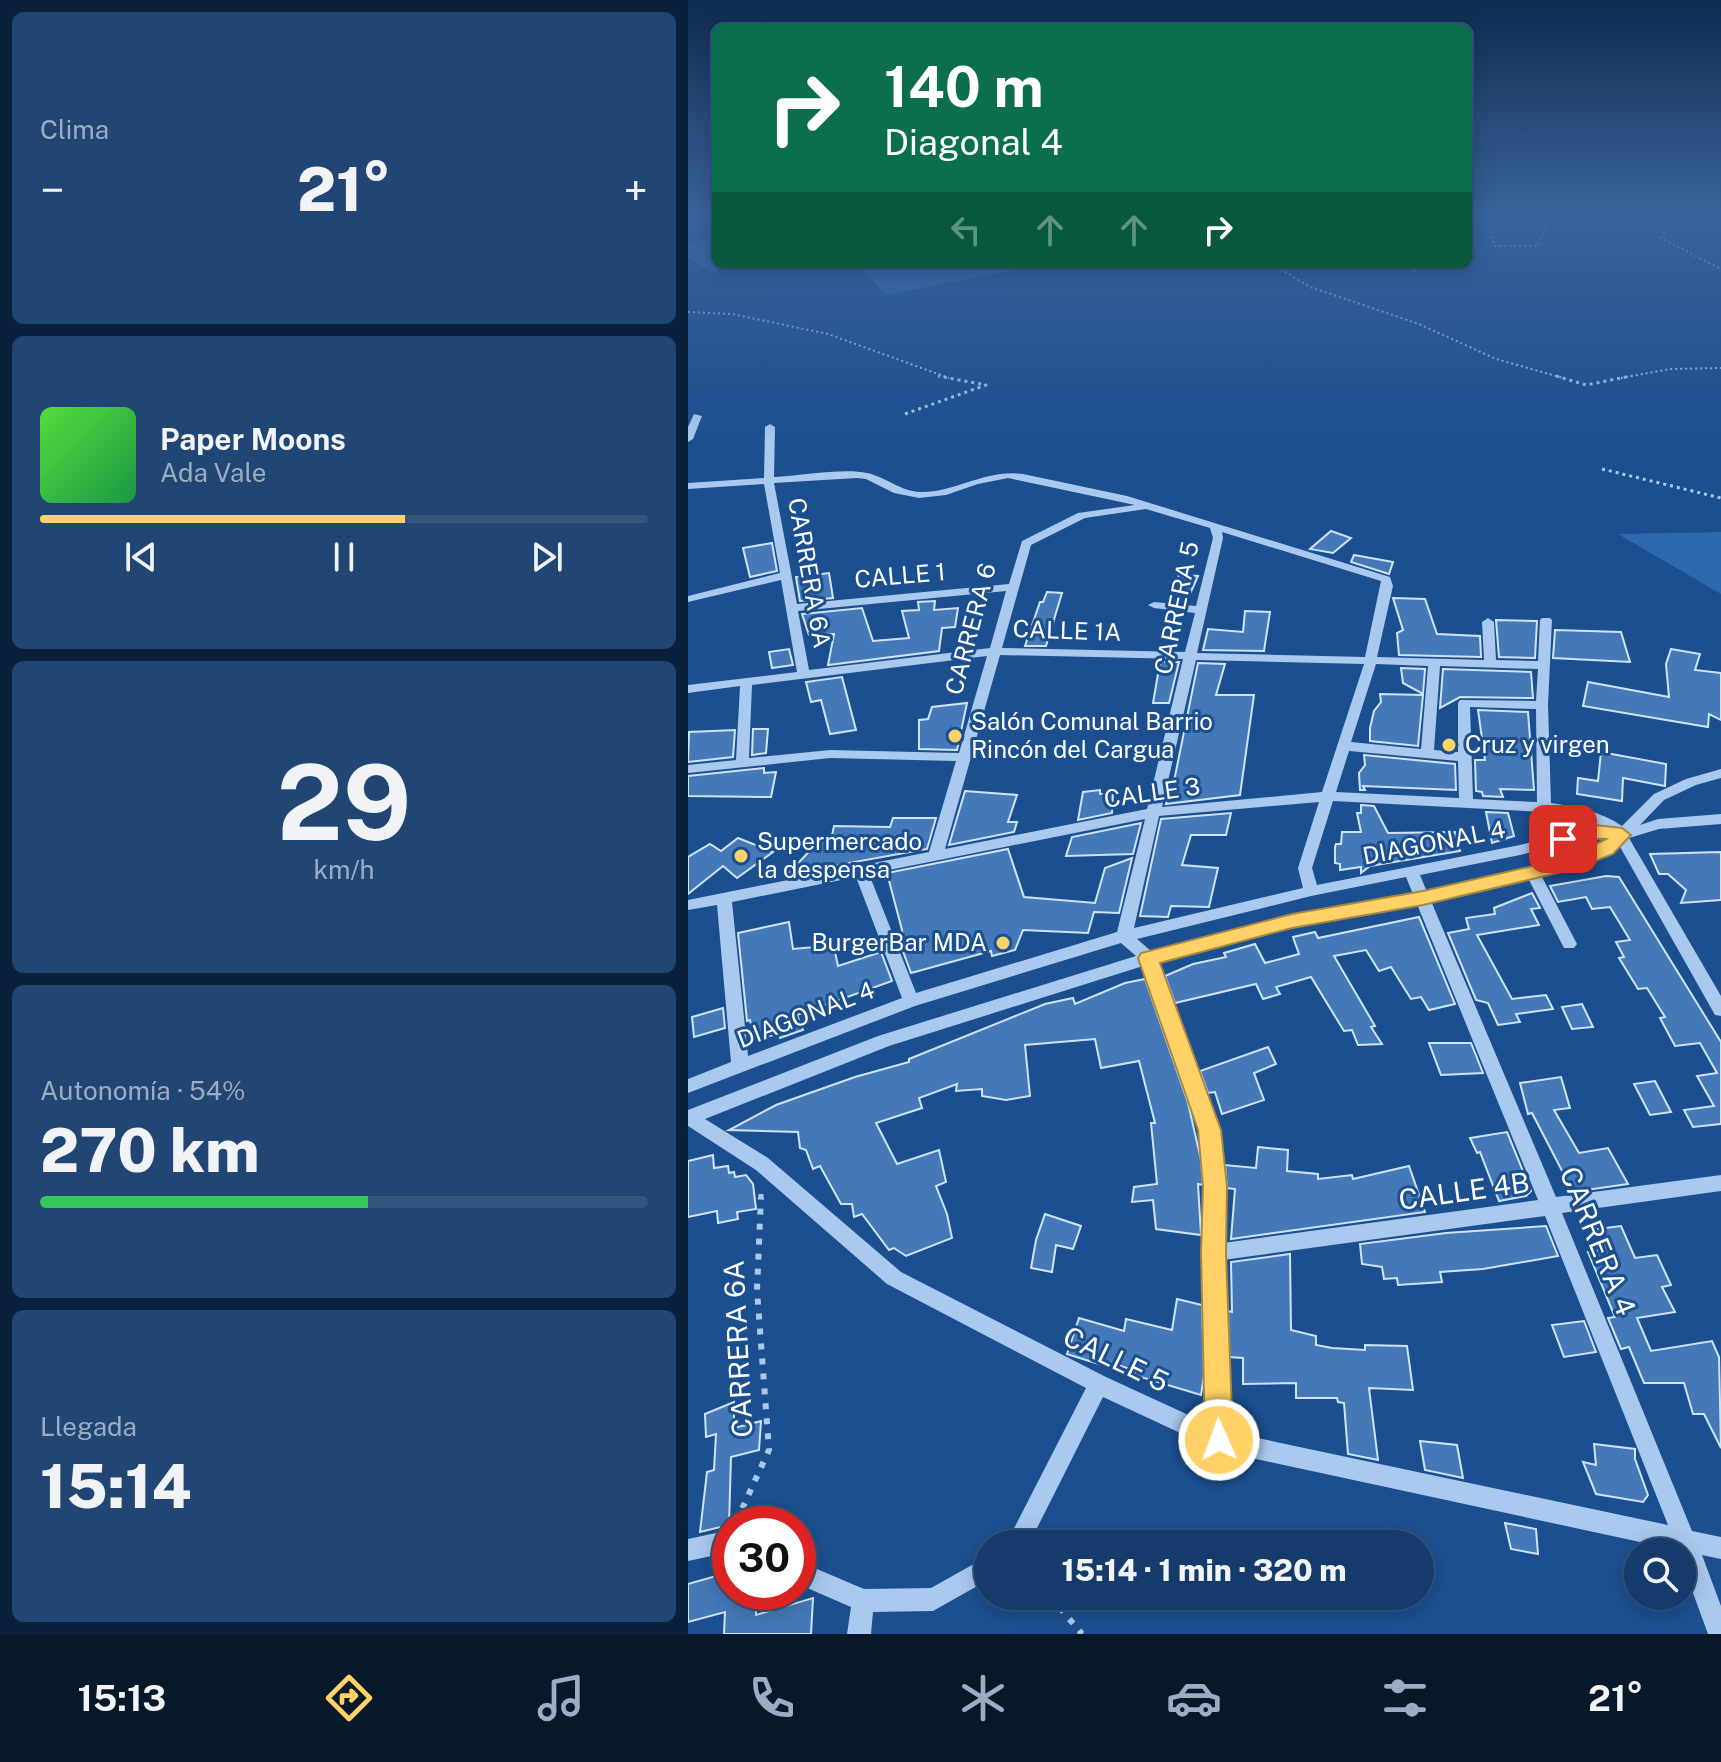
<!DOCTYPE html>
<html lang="es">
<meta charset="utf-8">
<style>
:root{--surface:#143b6b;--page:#214673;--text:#f1f3f6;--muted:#9dadc1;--line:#33557e;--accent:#ffd166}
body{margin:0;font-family:"Public Sans",sans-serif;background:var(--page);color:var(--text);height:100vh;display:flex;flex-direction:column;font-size:30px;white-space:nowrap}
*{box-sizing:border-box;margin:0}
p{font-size:26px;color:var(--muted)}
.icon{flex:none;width:44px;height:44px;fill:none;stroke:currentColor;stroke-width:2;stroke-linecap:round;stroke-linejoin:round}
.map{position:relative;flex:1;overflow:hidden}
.sheet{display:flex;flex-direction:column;gap:12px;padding:12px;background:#0b203b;width:688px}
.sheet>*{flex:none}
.hud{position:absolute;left:24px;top:24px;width:760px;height:244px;border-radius:12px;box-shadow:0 4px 20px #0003,0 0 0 2px var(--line);background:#0b6e4f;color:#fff;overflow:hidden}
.controls{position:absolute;left:936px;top:1538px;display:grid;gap:16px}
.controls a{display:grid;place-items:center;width:72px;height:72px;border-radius:50%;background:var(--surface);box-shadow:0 4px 20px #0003,0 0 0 2px var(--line);font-size:40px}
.speed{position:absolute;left:24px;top:1506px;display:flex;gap:16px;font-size:40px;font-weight:700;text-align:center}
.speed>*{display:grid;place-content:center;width:104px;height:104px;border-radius:50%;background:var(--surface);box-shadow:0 4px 20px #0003,0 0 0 2px var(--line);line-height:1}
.speed .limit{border:12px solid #d22;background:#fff;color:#111}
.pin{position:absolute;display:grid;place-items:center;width:68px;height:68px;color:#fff;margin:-34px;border-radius:16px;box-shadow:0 4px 12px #0006}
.me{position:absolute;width:88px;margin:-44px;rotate:358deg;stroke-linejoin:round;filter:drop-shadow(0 0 6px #0008)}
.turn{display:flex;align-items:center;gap:28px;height:168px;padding:0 40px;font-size:36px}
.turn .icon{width:104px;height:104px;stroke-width:2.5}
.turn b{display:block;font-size:56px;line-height:68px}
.lanes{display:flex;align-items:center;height:76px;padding:0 40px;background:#0003;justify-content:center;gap:40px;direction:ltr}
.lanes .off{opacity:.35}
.big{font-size:60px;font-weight:800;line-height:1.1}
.sheet .card{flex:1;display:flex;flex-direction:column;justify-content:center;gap:12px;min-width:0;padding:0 28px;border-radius:12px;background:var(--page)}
.sheet .dial{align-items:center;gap:0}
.dial b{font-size:104px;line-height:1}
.song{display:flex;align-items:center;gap:24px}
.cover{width:96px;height:96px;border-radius:12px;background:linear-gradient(135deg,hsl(110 70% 55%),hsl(140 70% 35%))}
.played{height:8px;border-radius:4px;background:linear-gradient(90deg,var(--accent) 60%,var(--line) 60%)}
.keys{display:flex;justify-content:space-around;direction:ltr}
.heat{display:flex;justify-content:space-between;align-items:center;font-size:44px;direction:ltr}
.charge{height:12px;border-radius:6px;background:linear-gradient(90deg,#34c759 54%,var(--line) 0)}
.trip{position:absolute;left:286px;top:1530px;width:460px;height:80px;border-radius:40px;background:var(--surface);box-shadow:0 4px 20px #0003,0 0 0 2px var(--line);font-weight:800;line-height:80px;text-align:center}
.menu{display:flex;height:128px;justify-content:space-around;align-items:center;background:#08182b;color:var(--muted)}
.menu .icon{width:56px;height:56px}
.menu .selected{color:var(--accent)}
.menu b{font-size:36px;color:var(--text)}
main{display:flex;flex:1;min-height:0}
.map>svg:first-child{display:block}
</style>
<main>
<section class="sheet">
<div class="card"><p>Clima</p>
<div class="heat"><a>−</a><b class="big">21°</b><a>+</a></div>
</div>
<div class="card">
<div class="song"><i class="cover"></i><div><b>Paper Moons</b><p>Ada Vale</p></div></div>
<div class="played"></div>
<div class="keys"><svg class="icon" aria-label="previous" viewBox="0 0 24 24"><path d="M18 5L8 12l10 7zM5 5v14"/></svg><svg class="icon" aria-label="pause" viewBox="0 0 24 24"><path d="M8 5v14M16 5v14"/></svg><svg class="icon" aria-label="next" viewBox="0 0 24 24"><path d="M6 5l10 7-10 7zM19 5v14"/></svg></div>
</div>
<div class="card dial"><b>29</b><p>km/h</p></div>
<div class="card"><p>Autonomía · 54%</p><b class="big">270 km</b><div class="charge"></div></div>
<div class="card"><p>Llegada</p><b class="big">15:14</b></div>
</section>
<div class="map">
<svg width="1033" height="1634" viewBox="0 0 1033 1634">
<rect width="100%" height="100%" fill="#1b4f8f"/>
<g fill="#2e69ad">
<path d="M28,234V264H45L24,273L0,258V246Z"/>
<path d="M170,264H358L198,295Z"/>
<path d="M1033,532V594L930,534Z"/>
</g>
<g fill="#4478b7" stroke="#cfe3fa" stroke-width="2">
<path d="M643,531L663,538L645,553L622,549Z"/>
<path d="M84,543L89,571L62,577L55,548Z"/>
<path d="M666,555L705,562L701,574L663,562Z"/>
<path d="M141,573L145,598L112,601L108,577Z"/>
<path d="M491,575L510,576L502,594H483Z"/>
<path d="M359,592L374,593L358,646H337L352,602H355Z"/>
<path d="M705,598L737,599L749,634L792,636L793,657L711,655L709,633L715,630Z"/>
<path d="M247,601L246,610L270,608L267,627L254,628L251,651L140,665L146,634L121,635L114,614L174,608L185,641L221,638L214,611L231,610L230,602Z"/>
<path d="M557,611L582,612L576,651L515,650L520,629L555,632Z"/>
<path d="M808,620L849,621L847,658L811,657Z"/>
<path d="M867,630L933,632L942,662L865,658Z"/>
<path d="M101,649L105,665L84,668L81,652Z"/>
<path d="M983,649L1012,654L1007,670L1033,673V720L1021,714L1020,727L895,706L900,682L981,697L978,664Z"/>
<path d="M472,662H491L481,703H465Z"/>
<path d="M510,663L537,664L528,695H566L552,795L478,804L482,786H485Z"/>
<path d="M713,668L737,669L735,694L715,683Z"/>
<path d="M755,669L843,672L845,698L772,697L752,708Z"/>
<path d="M154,677L168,730L142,734L133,700L123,702L118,682Z"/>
<path d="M692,694L735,695L730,746L682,741V728L686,711L693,702Z"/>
<path d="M279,703L269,750L231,749V720L240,719L244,707Z"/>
<path d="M790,710L840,712L846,790L812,789L815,797L795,796L794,792L788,791L787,760H797Z"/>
<path d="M65,729H80L78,753L64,755Z"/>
<path d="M47,730L45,757L0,762L1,732Z"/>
<path d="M913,752L978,764L977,786L935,778L934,801L889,794L890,778L910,781Z"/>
<path d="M676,755L767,764L768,790L675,786L677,790H672L671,773L677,765Z"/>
<path d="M76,768V773L88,772L83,797L0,796V776Z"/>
<path d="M412,790V794L425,793L424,813L390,820L395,792Z"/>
<path d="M277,791L329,795L320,822H329L326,832L261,845Z"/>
<path d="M673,805L686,806L700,833L767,832L772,851L682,866L673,873V867L652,870V864L647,863V847L648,844H653L654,832H673L669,813H673Z"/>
<path d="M798,812L820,813L826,836L804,843Z"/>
<path d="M543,813L538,835H503L494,865L530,868L521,907L483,906L480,917L452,916L473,819Z"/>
<path d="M205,818H248L239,849L100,874L130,842L143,840L146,826L202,827Z"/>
<path d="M453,823L445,854L378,856L384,837Z"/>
<path d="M50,838L85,852L49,878L35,866L0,894V857L22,844L33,851Z"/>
<path d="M320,849L336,897L407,903L417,868L444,858L431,913L406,912L400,933L335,930L327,950L304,956L303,951L223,973L213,946L217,945L214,930L199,873Z"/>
<path d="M1033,852V900L993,903L998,890L980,874H971L962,854Z"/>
<path d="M918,876L931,877L1033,1042V1124L1005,1127L996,1110L1026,1106L1009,1076L1029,1073L1012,1043L987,1046L972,1018L977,1017L959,988L950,989L931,958L936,957L928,942L942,940L922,907L904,909L898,897L870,902L862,886Z"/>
<path d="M844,893L852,908L843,909L851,925L789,935L824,999L858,995L865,1009L828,1014L832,1022L810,1025L800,1003L788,1000L760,933L781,929L778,918L807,914L806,908Z"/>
<path d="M731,917L767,1004L741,1010L733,997L723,999L703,967L691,971L678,950L646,956L687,1026L683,1027L694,1044L670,1045L664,1030L656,1031L623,977L588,987L592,994L575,999L568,984L487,1003L477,976L505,964L538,957L536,953L567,944L577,963L611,954L605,937L627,932L630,938Z"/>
<path d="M101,922L105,949L126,947L128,953L146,947L150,966L193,952L204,981L109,1015L115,1030L92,1038L91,1034L66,1039L62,1020L59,1021L50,933Z"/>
<path d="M457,979L500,1103L513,1160L515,1185L510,1184L513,1235L468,1229L465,1200L444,1202L446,1187L469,1184L463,1123H467L451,1061L413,1068L407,1039L337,1045L342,1096L318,1100L294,1096V1089L268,1091L269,1084L231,1098L234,1108L188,1123L209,1164L251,1150L258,1182L248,1186L259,1214L264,1238L218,1256L206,1248L201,1250L174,1214L166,1217L164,1204H153L132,1166L125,1169L118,1150L112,1148L110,1132L41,1130L88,1105L167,1077L221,1062V1059L357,1004L385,998L387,1004L437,983Z"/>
<path d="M894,1004L905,1027L884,1029L874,1007Z"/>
<path d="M35,1008L37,1028L6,1037L4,1017Z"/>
<path d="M741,1043H783L795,1073L753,1075Z"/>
<path d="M580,1047L588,1064L566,1073L576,1100L534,1114L527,1092L520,1093L512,1071Z"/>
<path d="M873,1077L882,1108L866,1110L891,1153L920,1148L940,1184L885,1192L844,1113L840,1114L832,1083Z"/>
<path d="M967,1081L983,1112L962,1115L946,1084Z"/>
<path d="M819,1132L843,1191L838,1196L811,1201L792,1152L789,1153L782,1138Z"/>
<path d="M570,1147L600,1150L599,1171L630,1174V1179L664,1175L665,1179L721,1166L737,1212L543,1239L547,1189L539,1188L537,1165L568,1168Z"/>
<path d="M25,1155L26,1168L40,1166L41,1173L46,1172L47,1177L58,1175L65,1184L68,1209L49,1212L50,1219L30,1223L29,1211L0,1217V1161Z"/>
<path d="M357,1214L393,1226L385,1249L368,1245L364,1272L343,1268L348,1240Z"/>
<path d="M858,1226L870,1256L795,1269L752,1272L754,1282L710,1285L709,1278L696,1279L694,1267L674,1264L672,1244L758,1233Z"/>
<path d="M933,1226L947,1258L969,1255L983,1285L974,1287L987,1312L949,1318L963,1351L1024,1341L1031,1357L1033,1448L1016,1414H1005L996,1383H956L941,1347L933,1349L920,1318L927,1317L900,1252L917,1249L909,1229Z"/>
<path d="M602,1254L603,1330L628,1336V1345L644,1348L677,1350V1345L719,1346L725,1390L681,1388L690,1460L660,1454L656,1403L650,1402L649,1398H608V1383L555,1384V1358L541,1357L540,1311L544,1312L543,1262Z"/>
<path d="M489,1299L514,1305L516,1376L513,1395L446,1375L448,1371L415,1360L414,1365L379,1354L391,1318L436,1331L438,1319L484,1330Z"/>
<path d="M896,1321L908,1352L876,1357L864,1325Z"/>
<path d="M46,1402V1428L73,1421L71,1450L43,1457L41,1525L12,1532L19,1472L26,1470L28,1434L18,1437L17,1414Z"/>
<path d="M732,1441L769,1445L775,1478L737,1470Z"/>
<path d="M906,1444L947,1449V1459L960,1495L955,1502L908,1494L895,1462L908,1465Z"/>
<path d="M817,1523L848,1529L850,1554L823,1549Z"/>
<path d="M42,1572V1592H68V1615L125,1598L123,1634H36L37,1612L0,1622V1584Z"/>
</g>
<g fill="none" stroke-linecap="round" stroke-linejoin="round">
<g stroke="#a9c9ee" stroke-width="2" stroke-dasharray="2 3" stroke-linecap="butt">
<path d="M799,212L806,246H849L861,220L900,212"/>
<path d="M971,212L981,225L973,238L1033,269"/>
<path d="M584,264L622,287L731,324L808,359L875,378"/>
<path d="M726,271L729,264"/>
<path d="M0,312L44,314L140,334L261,378"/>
<path d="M933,378L982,369L1033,368"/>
</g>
<g stroke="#a9c9ee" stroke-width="3" stroke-dasharray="3 4" stroke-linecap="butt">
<path d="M868,376L898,385L943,376"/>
<path d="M217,414L298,385L250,376"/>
<path d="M914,469L1033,498"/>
</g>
<path stroke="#a9c9ee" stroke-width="5" stroke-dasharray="5 7" stroke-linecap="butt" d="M73,1199V1187"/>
<g stroke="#a9c9ee" stroke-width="6" stroke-dasharray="6 9" stroke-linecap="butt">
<path d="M48,1522L81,1450L69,1290L73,1197"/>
<path d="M362,1596L394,1634"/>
</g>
<g fill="#a9c9ee" fill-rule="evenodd">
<path d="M6,414L14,416L5,439L0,442V427Z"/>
<path d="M82,424L87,427L86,477C112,476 155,468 179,473C198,477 212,491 232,492C268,493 296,469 335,474L439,496L702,577L705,586L689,657L796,660L794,622L800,618L806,622L808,660L850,661L852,620L854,618H862L864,620L860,705L863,803C889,807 912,811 934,826L966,794L998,779L1033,769V778L1008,785L976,800L952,825L970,819L1033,814V824L971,829L941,838L1033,996V1016L1027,1015L931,845C912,864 879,869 853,875L889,944L886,948H876L840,878L743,901L868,1197L1033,1175V1191L874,1213L1004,1531L1033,1537V1559L1014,1555L1033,1606V1634H1020L994,1563V1552L989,1550L531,1451L415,1397L341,1544H318L398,1388L199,1284L68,1170L0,1126V1110L190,1036L448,956L433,943L227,1006L0,1093V1079L43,1062L29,905L0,910V900L241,852L268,761L142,758L0,773V765L48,760L52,686L0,693V685L109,672L93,580L0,602V596L92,573L76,484L0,489V483L76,478L77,427ZM169,478L178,479L206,493L231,498L258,495L290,484L320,478L447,505L390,513L334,541L321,584L109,604L86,483ZM458,509L522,528L525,538L508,606L466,602L460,605L466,608L507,613L497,652L314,648L343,545L397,518ZM534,532L693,581L677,657L509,653L535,538ZM318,591L302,648L121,670L110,611ZM312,655L495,659L459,809L257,849ZM299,656L271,753L142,750L61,758L64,685ZM508,660L676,664L634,792L474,807ZM688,664L740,666L733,749L663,742ZM752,666L850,669L848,701L772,700L770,703V752L746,750ZM782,707L848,709L849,802L785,799ZM661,751L770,761L771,798L648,792ZM645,801L856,812L893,817L917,828L906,826L832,845L629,885L624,868ZM631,802L610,868L615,888L446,928L471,816ZM457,819L429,932L228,993L181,874ZM906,836L921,838C896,863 779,882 739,892L732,875L832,855ZM168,877L214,998L60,1056L44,902ZM718,877L725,894L604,915L463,951L449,939L623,896ZM729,904L850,1200L535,1243L536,1187L531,1130L469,962L604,927ZM455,966L513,1130L518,1187L515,1253L520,1424L418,1377L213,1272L80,1158L17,1119L201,1046ZM857,1216L980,1525L541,1432L535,1260Z"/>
<path d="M42,1530V1552L0,1561V1539Z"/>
<path d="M300,1556V1580L245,1611L185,1612L183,1634H159L163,1607L110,1584V1561L176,1589L243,1588Z"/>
</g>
</g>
<linearGradient id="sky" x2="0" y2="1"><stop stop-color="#0f2b4f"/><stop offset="0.48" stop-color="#39639b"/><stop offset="1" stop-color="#39639b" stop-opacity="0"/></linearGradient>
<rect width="1033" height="441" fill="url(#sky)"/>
<path fill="#ffd166" stroke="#a68842" stroke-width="2" d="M906,825L934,828L943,835L925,854L887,869L735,905L604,928L472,963L533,1130L539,1187L538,1253L545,1440L541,1450L531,1454L521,1450L517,1440L513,1253L515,1187L510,1130L450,958L453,953L604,914L735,891L845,866L881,857L918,839C901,837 885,848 869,844L866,839L869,835Z"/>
<g fill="#ffd166" stroke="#1b4f8f" stroke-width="3">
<circle cx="267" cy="736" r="8"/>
<circle cx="761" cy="745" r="8"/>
<circle cx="53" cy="856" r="8"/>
<circle cx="315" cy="943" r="8"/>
</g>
<g text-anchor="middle" stroke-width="6" stroke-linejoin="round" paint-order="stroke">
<g font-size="24" fill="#fff" stroke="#1b4f8f">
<text transform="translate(121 573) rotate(80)" y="8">CARRERA 6A</text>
<text transform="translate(212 576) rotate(-5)" y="8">CALLE 1</text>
<text transform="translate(489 608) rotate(-78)" y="8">CARRERA 5</text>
<text transform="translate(283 629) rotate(-75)" y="8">CARRERA 6</text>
<text transform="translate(379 631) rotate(2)" y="8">CALLE 1A</text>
<text transform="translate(464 793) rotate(-8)" y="8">CALLE 3</text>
<text transform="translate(746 843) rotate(-11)" y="8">DIAGONAL 4</text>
<text transform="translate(118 1015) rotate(-21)" y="8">DIAGONAL 4</text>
</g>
<g font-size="24" fill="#fff" stroke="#1b4f8f" text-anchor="start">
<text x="283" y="730">Salón Comunal Barrio<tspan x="283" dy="28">Rincón del Cargua</tspan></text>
<text x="777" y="753">Cruz y virgen</text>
<text x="69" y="850">Supermercado<tspan x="69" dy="28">la despensa</tspan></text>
<text x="299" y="951" text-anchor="end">BurgerBar MDA</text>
</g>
<g font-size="28" fill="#fff" stroke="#1b4f8f">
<text transform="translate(776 1191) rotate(-8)" y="10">CALLE 4B</text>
<text transform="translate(910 1241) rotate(68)" y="10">CARRERA 4</text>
<text transform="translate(50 1349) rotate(-93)" y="10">CARRERA 6A</text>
<text transform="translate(428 1359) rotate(26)" y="10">CALLE 5</text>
</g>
</g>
</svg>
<div class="controls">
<a><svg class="icon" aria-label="search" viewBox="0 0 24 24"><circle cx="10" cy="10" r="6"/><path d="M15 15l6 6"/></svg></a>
</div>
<div class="speed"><div class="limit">30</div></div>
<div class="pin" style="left:875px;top:839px;background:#d93025"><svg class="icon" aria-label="arrive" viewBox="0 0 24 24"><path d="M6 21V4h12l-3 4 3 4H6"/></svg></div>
<svg class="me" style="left:531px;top:1440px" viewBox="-20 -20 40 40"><circle r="17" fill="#ffd166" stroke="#fff" stroke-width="3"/><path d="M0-11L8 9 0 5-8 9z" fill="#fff"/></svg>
<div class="trip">15:14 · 1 min · 320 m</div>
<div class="hud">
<div class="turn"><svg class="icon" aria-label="right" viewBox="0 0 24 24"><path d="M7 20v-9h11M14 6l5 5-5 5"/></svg><div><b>140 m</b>Diagonal 4</div></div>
<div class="lanes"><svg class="icon off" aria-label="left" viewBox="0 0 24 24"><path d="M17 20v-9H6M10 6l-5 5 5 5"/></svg><svg class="icon off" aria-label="ahead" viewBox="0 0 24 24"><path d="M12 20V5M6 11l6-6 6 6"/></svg><svg class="icon off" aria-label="ahead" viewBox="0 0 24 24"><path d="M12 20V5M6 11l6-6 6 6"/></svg><svg class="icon" aria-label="right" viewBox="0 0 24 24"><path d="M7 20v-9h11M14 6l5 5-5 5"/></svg></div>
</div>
</div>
</main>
<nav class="menu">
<b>15:13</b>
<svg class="icon selected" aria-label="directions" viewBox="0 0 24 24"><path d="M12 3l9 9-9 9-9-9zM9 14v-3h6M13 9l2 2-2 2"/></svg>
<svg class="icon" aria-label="music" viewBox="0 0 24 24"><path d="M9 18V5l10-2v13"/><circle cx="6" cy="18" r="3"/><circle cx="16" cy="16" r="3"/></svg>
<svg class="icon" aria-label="phone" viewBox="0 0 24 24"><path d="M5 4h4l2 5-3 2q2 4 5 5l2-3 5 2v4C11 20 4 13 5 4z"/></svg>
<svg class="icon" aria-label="climate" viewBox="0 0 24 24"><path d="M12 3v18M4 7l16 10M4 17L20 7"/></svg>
<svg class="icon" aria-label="car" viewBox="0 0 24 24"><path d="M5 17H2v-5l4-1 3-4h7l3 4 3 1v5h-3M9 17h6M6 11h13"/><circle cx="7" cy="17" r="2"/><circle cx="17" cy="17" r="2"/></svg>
<svg class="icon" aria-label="filters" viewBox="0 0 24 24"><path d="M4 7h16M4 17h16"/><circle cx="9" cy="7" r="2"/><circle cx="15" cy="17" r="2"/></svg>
<b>21°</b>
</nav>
